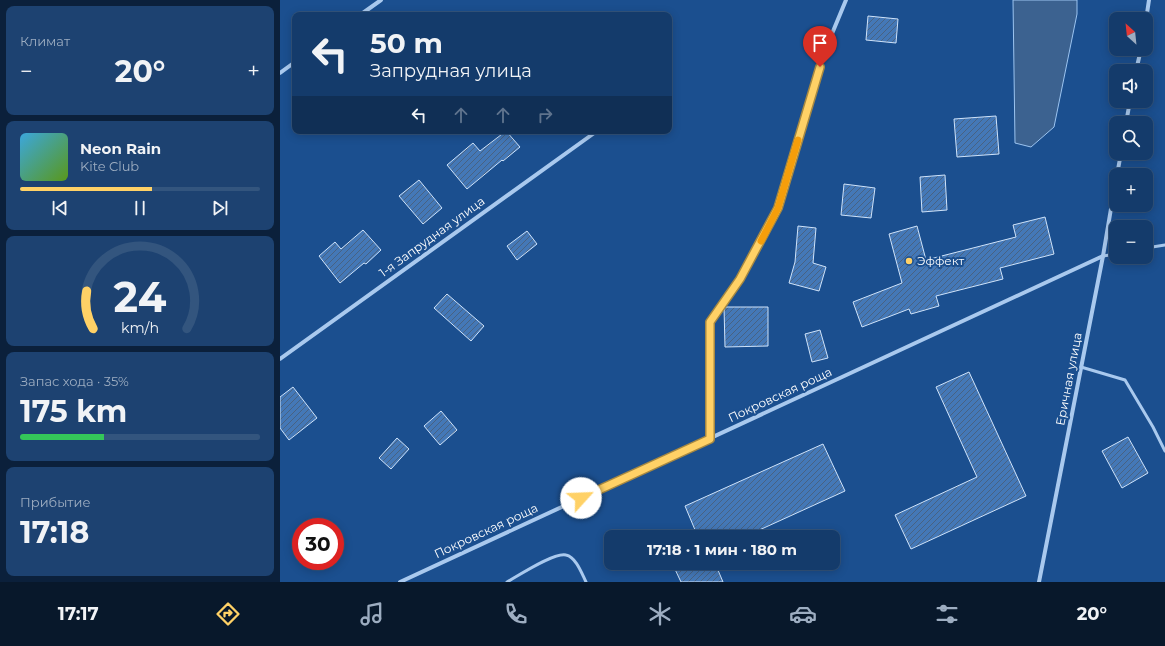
<!DOCTYPE html>
<html lang="ru">
<meta charset="utf-8">
<style>
:root{--surface:#143b6b;--page:#1d4271;--text:#f1f3f6;--muted:#9dadc1;--line:#33557e;--accent:#ffd166}
body{margin:0;font-family:Montserrat,sans-serif;background:var(--page);color:var(--text);height:100vh;display:flex;flex-direction:column;font-size:15px;white-space:nowrap}
*{box-sizing:border-box;margin:0}
p{font-size:13px;color:var(--muted)}
.icon{flex:none;width:22px;height:22px;fill:none;stroke:currentColor;stroke-width:2;stroke-linecap:round;stroke-linejoin:round}
.map{position:relative;flex:1;overflow:hidden}
.details{display:flex;flex-direction:column;gap:6px;padding:6px;background:#0b203b;width:280px}
.details>*{flex:none}
.guide{position:absolute;left:12px;top:12px;width:380px;height:122px;border-radius:8px;box-shadow:0 2px 10px #0003,0 0 0 1px var(--line);background:#143b6b;color:var(--text);overflow:hidden}
.needle{width:26px;rotate:333deg}
.controls{position:absolute;left:829px;top:12px;display:grid;gap:8px}
.controls a{display:grid;place-items:center;width:44px;height:44px;border-radius:8px;background:var(--surface);box-shadow:0 2px 10px #0003,0 0 0 1px var(--line);font-size:20px}
.speed{position:absolute;left:12px;top:518px;display:flex;gap:8px;font-size:20px;font-weight:700;text-align:center}
.speed>*{display:grid;place-content:center;width:52px;height:52px;border-radius:50%;background:var(--surface);box-shadow:0 2px 10px #0003,0 0 0 1px var(--line);line-height:1}
.speed .limit{border:6px solid #d22;background:#fff;color:#111}
.pin{position:absolute;display:grid;place-items:center;width:34px;height:34px;color:#fff;margin:-41px -17px;border-radius:50% 50% 50% 0;rotate:-45deg;box-shadow:0 0 4px #0007}
.pin .icon{rotate:45deg}
.me{position:absolute;width:44px;margin:-22px;rotate:65deg;stroke-linejoin:round;filter:drop-shadow(0 0 3px #0008)}
.turn{display:flex;align-items:center;gap:14px;height:84px;padding:0 12px;font-size:18px}
.turn .icon{width:52px;height:52px;stroke-width:2.5}
.turn b{display:block;font-size:28px;line-height:34px}
.lanes{display:flex;align-items:center;height:38px;padding:0 12px;background:#0003;justify-content:center;gap:20px;direction:ltr}
.lanes .off{opacity:.35}
.big{font-size:30px;font-weight:700;line-height:1.1}
.details .tile{flex:1;display:flex;flex-direction:column;justify-content:center;gap:6px;min-width:0;padding:0 14px;border-radius:8px;background:var(--page)}
.details .dial{align-items:center;gap:0}
.dial svg{height:104px;overflow:visible;fill:none;stroke:var(--line);stroke-width:7;stroke-linecap:round;text-anchor:middle}
.dial text{fill:var(--text);stroke:none}
.song{display:flex;align-items:center;gap:12px}
.cover{width:48px;height:48px;border-radius:6px;background:linear-gradient(135deg,hsl(200 70% 55%),hsl(90 70% 35%))}
.played{height:4px;border-radius:2px;background:linear-gradient(90deg,var(--accent) 55%,var(--line) 55%)}
.keys{display:flex;justify-content:space-around;direction:ltr}
.heat{display:flex;justify-content:space-between;align-items:center;font-size:22px;direction:ltr}
.charge{height:6px;border-radius:3px;background:linear-gradient(90deg,#34c759 35%,var(--line) 0)}
.trip{position:absolute;left:324px;top:530px;width:236px;height:40px;border-radius:8px;background:var(--surface);box-shadow:0 2px 10px #0003,0 0 0 1px var(--line);font-weight:700;line-height:40px;text-align:center}
.menu{display:flex;height:64px;justify-content:space-around;align-items:center;background:#08182b;color:var(--muted)}
.menu .icon{width:28px;height:28px}
.menu .selected{color:var(--accent)}
.menu b{font-size:18px;color:var(--text)}
main{display:flex;flex:1;min-height:0}
.map>svg:first-child{display:block}
</style>
<main>
<section class="details">
<div class="tile"><p>Климат</p>
<div class="heat"><a>−</a><b class="big">20°</b><a>+</a></div>
</div>
<div class="tile">
<div class="song"><i class="cover"></i><div><b>Neon Rain</b><p>Kite Club</p></div></div>
<div class="played"></div>
<div class="keys"><svg class="icon" aria-label="previous" viewBox="0 0 24 24"><path d="M18 5L8 12l10 7zM5 5v14"/></svg><svg class="icon" aria-label="pause" viewBox="0 0 24 24"><path d="M8 5v14M16 5v14"/></svg><svg class="icon" aria-label="next" viewBox="0 0 24 24"><path d="M6 5l10 7-10 7zM19 5v14"/></svg></div>
</div>
<div class="tile dial"><svg viewBox="0 0 100 80">
<path d="M14 69A42 42 0 1 1 86 69"/>
<path d="M14 69A42 42 0 0 1 9 40" stroke="#ffd166"/>
<text x="50" y="56" font-size="32" font-weight="700">24</text>
<text x="50" y="72" font-size="11">km/h</text>
</svg></div>
<div class="tile"><p>Запас хода · 35%</p><b class="big">175 km</b><div class="charge"></div></div>
<div class="tile"><p>Прибытие</p><b class="big">17:18</b></div>
</section>
<div class="map">
<svg width="885" height="582" viewBox="0 0 885 582">
<defs>
<pattern id="building-hatch" width="6" height="6" patternUnits="userSpaceOnUse"><rect width="6" height="6" fill="#4478b7"/><path d="M-1 1l2-2M0 6l6-6M5 7l2-2" fill="none" stroke="#486282"/></pattern>
</defs>
<rect width="100%" height="100%" fill="#1b4f8f"/>
<path fill="#3c6290" stroke="#9cc4f0" d="M733,0H797V14L774,127L751,147L735,143Z"/>
<g fill="url(#building-hatch)" stroke="#cfe3fa">
<path d="M588,16L618,19L616,43L586,40Z"/>
<path d="M716,116L719,154L677,157L674,119Z"/>
<path d="M226,131L240,147L223,161L222,160L187,189L167,165L193,143L200,151Z"/>
<path d="M665,175L667,210L642,212L640,177Z"/>
<path d="M139,180L162,208L143,224L119,196Z"/>
<path d="M564,184L595,188L591,218L561,215Z"/>
<path d="M765,217L774,254L720,268L723,279L656,296L659,306L631,314L629,309L582,327L573,302L622,283L609,234L637,226L646,260L736,237L733,225Z"/>
<path d="M518,226L536,228L533,263L546,267L539,291L509,283L515,262Z"/>
<path d="M83,230L101,250L86,264L84,263L60,283L39,256L55,242L61,249Z"/>
<path d="M247,231L257,244L237,260L227,246Z"/>
<path d="M167,294L204,326L191,341L154,308Z"/>
<path d="M444,307H488V346L445,347Z"/>
<path d="M540,330L548,358L532,362L525,334Z"/>
<path d="M689,372L746,496L631,549L615,515L697,477L656,387Z"/>
<path d="M13,387L37,418L9,440L0,428V397Z"/>
<path d="M161,411L177,430L160,445L144,426Z"/>
<path d="M848,437L868,473L842,488L822,451Z"/>
<path d="M117,438L129,449L111,469L99,458Z"/>
<path d="M543,444L565,491L464,537H418L405,506Z"/>
<path d="M392,563H435L443,582H401Z"/>
</g>
<g fill="none" stroke-linecap="round" stroke-linejoin="round">
<g stroke="#a9c9ee" stroke-width="3">
<path d="M866,248L885,245"/>
<path d="M823,256L836,254"/>
<path d="M801,367L845,380L873,427L885,451"/>
<path d="M227,582C238,576 274,552 286,555C296,557 302,574 306,582"/>
</g>
<g stroke="#a9c9ee" stroke-width="4">
<path d="M80,15L101,0"/>
<path d="M866,20L869,0"/>
<path d="M856,71L861,49"/>
<path d="M0,73L15,62"/>
<path d="M846,123L850,101"/>
<path d="M837,175L841,153"/>
<path d="M0,359L317,131"/>
<path d="M429,439L430,322L460,279L498,208L544,53L566,0"/>
<path d="M120,582L823,256"/>
<path d="M759,582L823,256L836,179"/>
</g>
</g>
<g fill="none" stroke-linecap="round" stroke-linejoin="round">
<g stroke="#a68842" stroke-width="10">
<path id="route" d="M301,498L430,439V322L460,279L498,208L540,67"/>
</g>
<use href="#route" stroke="#ffd166" stroke-width="7"/>
<path stroke="#f59e0b" stroke-width="7" d="M481,241L498,208L518,140"/>
</g>
<circle fill="#ffd166" stroke="#1b4f8f" stroke-width="1.5" cx="629" cy="261" r="4"/>
<g text-anchor="middle" stroke-width="4" stroke-linejoin="round" paint-order="stroke">
<g font-size="12" fill="#fff" stroke="#1b4f8f">
<text transform="translate(152 237) rotate(-36)" y="4">1-я Запрудная улица</text>
<text transform="translate(789 379) rotate(-79)" y="4">Еричная улица</text>
<text transform="translate(500 395) rotate(-25)" y="4">Покровская роща</text>
<text transform="translate(206 531) rotate(-25)" y="4">Покровская роща</text>
</g>
<g font-size="12" fill="#fff" stroke="#1b4f8f" text-anchor="start">
<text x="637" y="265">Эффект</text>
</g>
</g>
</svg>
<div class="controls">
<a><svg class="needle" viewBox="-14 -14 28 28"><path d="M0-13l5 13h-10z" fill="#e53935"/><path d="M0 13l5-13h-10z" fill="#9dadc1"/></svg></a>
<a><svg class="icon" aria-label="sound" viewBox="0 0 24 24"><path d="M4 9h4l5-4v14l-5-4H4zM17 9q2 3 0 6"/></svg></a>
<a><svg class="icon" aria-label="search" viewBox="0 0 24 24"><circle cx="10" cy="10" r="6"/><path d="M15 15l6 6"/></svg></a>
<a>+</a>
<a>−</a>
</div>
<div class="speed"><div class="limit">30</div></div>
<div class="pin" style="left:540px;top:67px;background:#d93025"><svg class="icon" aria-label="arrive" viewBox="0 0 24 24"><path d="M6 21V4h12l-3 4 3 4H6"/></svg></div>
<svg class="me" style="left:301px;top:498px" viewBox="-20 -20 40 40"><circle r="19" fill="#fff"/><path d="M0-13L10 11 0 6-10 11z" fill="#ffd166"/></svg>
<div class="trip">17:18 · 1 мин · 180 m</div>
<div class="guide">
<div class="turn"><svg class="icon" aria-label="left" viewBox="0 0 24 24"><path d="M17 20v-9H6M10 6l-5 5 5 5"/></svg><div><b>50 m</b>Запрудная улица</div></div>
<div class="lanes"><svg class="icon" aria-label="left" viewBox="0 0 24 24"><path d="M17 20v-9H6M10 6l-5 5 5 5"/></svg><svg class="icon off" aria-label="ahead" viewBox="0 0 24 24"><path d="M12 20V5M6 11l6-6 6 6"/></svg><svg class="icon off" aria-label="ahead" viewBox="0 0 24 24"><path d="M12 20V5M6 11l6-6 6 6"/></svg><svg class="icon off" aria-label="right" viewBox="0 0 24 24"><path d="M7 20v-9h11M14 6l5 5-5 5"/></svg></div>
</div>
</div>
</main>
<nav class="menu">
<b>17:17</b>
<svg class="icon selected" aria-label="directions" viewBox="0 0 24 24"><path d="M12 3l9 9-9 9-9-9zM9 14v-3h6M13 9l2 2-2 2"/></svg>
<svg class="icon" aria-label="music" viewBox="0 0 24 24"><path d="M9 18V5l10-2v13"/><circle cx="6" cy="18" r="3"/><circle cx="16" cy="16" r="3"/></svg>
<svg class="icon" aria-label="phone" viewBox="0 0 24 24"><path d="M5 4h4l2 5-3 2q2 4 5 5l2-3 5 2v4C11 20 4 13 5 4z"/></svg>
<svg class="icon" aria-label="climate" viewBox="0 0 24 24"><path d="M12 3v18M4 7l16 10M4 17L20 7"/></svg>
<svg class="icon" aria-label="car" viewBox="0 0 24 24"><path d="M5 17H2v-5l4-1 3-4h7l3 4 3 1v5h-3M9 17h6M6 11h13"/><circle cx="7" cy="17" r="2"/><circle cx="17" cy="17" r="2"/></svg>
<svg class="icon" aria-label="filters" viewBox="0 0 24 24"><path d="M4 7h16M4 17h16"/><circle cx="9" cy="7" r="2"/><circle cx="15" cy="17" r="2"/></svg>
<b>20°</b>
</nav>
